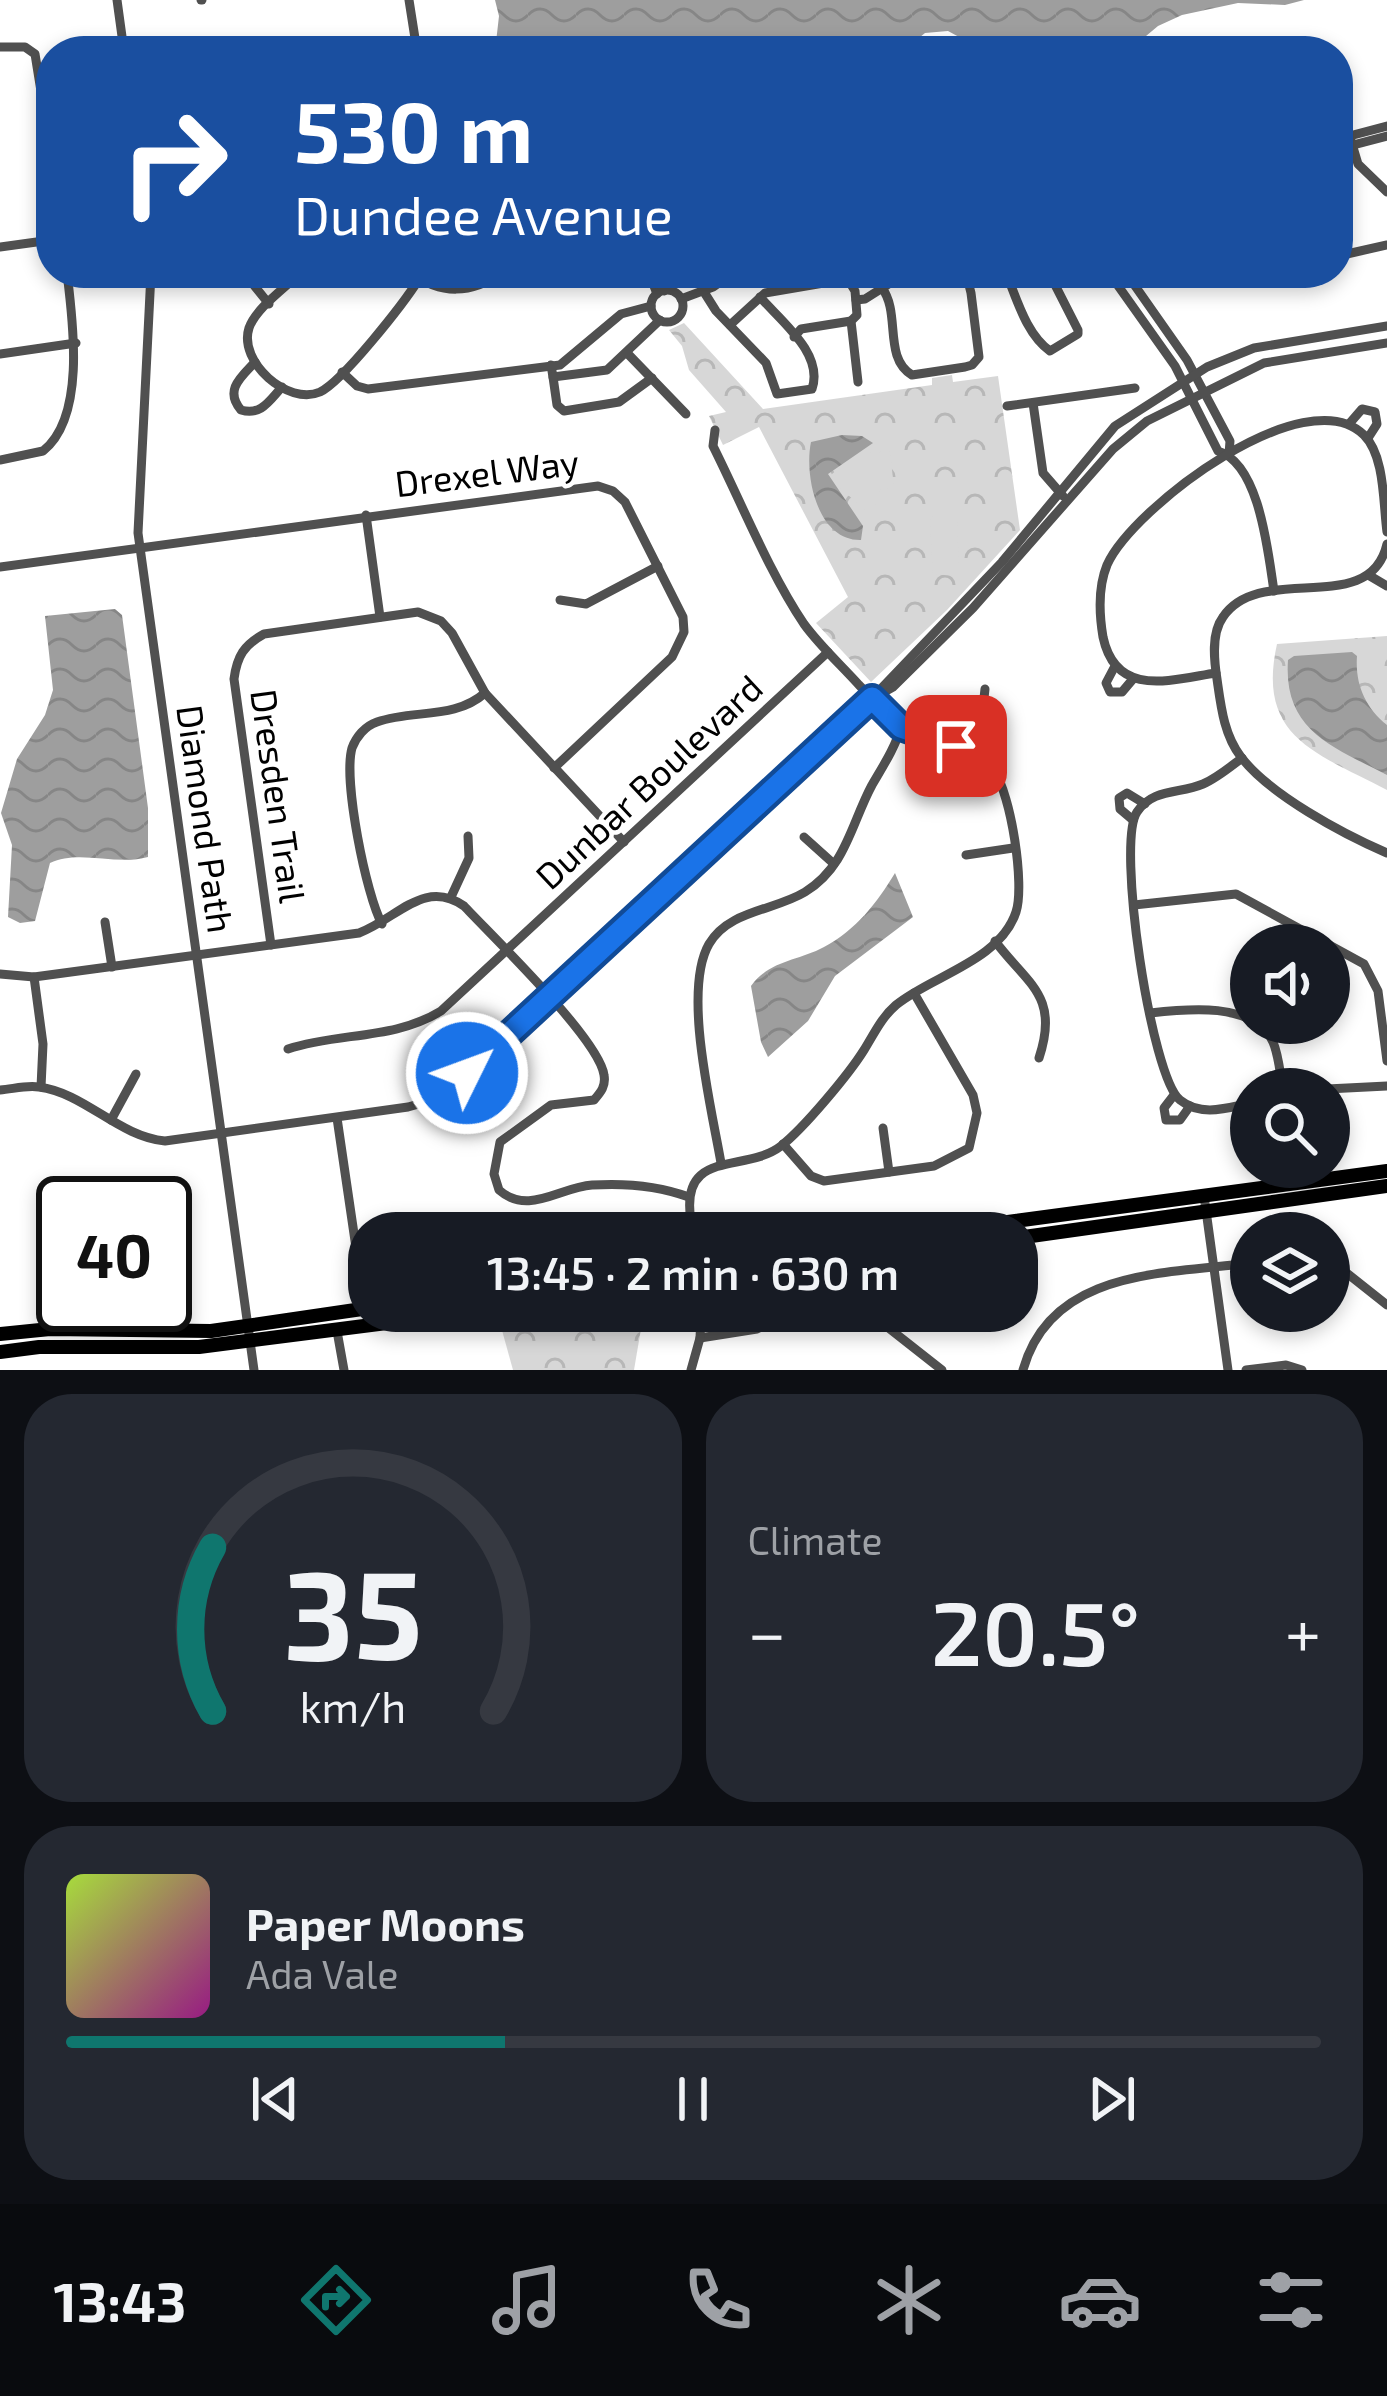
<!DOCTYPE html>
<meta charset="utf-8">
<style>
:root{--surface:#171b24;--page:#242831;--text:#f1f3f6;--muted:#9ea1a6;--line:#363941;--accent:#0f766e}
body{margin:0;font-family:"Exo 2",sans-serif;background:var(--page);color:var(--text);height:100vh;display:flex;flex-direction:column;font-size:45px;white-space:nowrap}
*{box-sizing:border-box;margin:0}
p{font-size:39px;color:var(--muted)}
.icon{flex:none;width:66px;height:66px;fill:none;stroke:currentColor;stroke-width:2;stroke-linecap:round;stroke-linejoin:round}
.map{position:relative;height:1370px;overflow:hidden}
.sheet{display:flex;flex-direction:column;gap:24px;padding:24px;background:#0d0f14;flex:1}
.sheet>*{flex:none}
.banner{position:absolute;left:36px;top:36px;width:1317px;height:252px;border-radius:48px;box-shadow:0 6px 18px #0003;background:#1a4fa0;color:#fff;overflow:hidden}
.fabs{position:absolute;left:1230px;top:924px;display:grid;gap:24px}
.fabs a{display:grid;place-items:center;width:120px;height:120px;border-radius:50%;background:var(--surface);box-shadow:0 6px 18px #0003;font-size:60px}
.speed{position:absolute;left:36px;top:1176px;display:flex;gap:24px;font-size:60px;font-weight:700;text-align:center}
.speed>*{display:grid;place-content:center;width:156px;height:156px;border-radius:50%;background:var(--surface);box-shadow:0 6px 18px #0003;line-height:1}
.speed .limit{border:6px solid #111;border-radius:18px;background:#fff;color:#111}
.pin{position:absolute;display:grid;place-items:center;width:102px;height:102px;color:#fff;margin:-51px;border-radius:24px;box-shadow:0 6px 18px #0006}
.me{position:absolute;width:132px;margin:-66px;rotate:48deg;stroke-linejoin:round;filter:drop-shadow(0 0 9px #0008)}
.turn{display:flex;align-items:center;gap:42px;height:252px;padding:0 60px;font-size:54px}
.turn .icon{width:156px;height:156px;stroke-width:2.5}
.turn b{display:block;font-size:84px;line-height:102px}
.big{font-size:90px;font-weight:600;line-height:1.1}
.sheet .tile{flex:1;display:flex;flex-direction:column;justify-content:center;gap:18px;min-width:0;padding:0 42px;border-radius:48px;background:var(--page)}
.sheet .dial{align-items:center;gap:0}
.dial svg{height:312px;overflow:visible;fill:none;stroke:var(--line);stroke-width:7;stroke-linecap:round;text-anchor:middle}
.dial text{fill:var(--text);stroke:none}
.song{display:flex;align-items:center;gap:36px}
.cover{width:144px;height:144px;border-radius:18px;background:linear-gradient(135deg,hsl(80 70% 55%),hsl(310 70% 35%))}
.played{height:12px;border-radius:6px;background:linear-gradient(90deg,var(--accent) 35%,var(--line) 35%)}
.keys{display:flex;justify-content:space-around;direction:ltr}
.heat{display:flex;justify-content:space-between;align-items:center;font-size:66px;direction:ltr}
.sheet .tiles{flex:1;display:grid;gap:24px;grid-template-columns:1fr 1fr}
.tile:last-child{grid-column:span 2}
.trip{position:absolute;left:348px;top:1212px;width:690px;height:120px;border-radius:48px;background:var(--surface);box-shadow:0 6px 18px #0003;font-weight:600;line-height:120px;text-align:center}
.tabs{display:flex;height:192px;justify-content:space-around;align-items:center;background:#090b0e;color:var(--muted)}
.tabs .icon{width:84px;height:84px}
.tabs .on{color:var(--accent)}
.tabs b{font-size:54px;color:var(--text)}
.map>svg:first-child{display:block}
</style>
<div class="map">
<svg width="1387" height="1370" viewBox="0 0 1387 1370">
<defs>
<pattern id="park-crowns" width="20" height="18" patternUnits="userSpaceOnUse" patternTransform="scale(3)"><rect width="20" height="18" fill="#d7d7d7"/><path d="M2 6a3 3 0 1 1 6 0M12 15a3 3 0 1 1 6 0" fill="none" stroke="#b7b7b7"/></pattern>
<pattern id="water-waves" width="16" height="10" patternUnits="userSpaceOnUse" patternTransform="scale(3)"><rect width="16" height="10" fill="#9e9e9e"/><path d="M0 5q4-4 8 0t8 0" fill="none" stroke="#868686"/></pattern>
</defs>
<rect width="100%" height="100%" fill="#fff"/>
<g fill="url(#park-crowns)">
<path d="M684,323L763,409L932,385V378L952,375L953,382L998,376L1020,530L947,610L871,682L816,623L848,597L759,427L723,445L709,416L726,412L689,370L682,346L669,330Z"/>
<path d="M1387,636V790C1317,753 1256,738 1277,644Z"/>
<path d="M605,1311H644L634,1370H513L500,1323Z"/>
</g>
<g fill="#d7d7d7">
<path d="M865,446L870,453L890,451L894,488L880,490L872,516L832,481V474Z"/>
<path d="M934,514H951L957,520L959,571L955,576L933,574L930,520Z"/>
</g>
<g fill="url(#water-waves)">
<path d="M495,0H1304L1285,5L1238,3L1182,15L1158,26L1128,51H985L948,31L925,33L903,51H495L499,16Z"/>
<path d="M842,435L862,436L873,443L828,474L863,526L861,540C817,541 804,475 811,442Z"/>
<path d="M115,609L122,615L148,808V857C116,866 79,849 50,863L35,921L20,923L8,917L12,845L1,813L17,759L45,715L53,690L45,616Z"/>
<path d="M1352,652L1357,656C1355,684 1365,707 1387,725V775C1333,747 1283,731 1288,660L1294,656Z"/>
<path d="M895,873L913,917L835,976L808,1021L768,1057L761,1042L751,986C770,960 798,961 824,947C856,930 877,903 895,873Z"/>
</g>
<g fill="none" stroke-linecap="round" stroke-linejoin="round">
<g stroke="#505050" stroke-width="9">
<path d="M117,0L124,51"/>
<path d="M201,0H202"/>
<path d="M409,0L417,51"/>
<path d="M0,47H25L35,54L51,153"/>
<path d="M1338,97L1358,164L1387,192"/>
<path d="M1338,139L1387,126"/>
<path d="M1338,149L1387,136"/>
<path d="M0,247L51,240"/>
<path d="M1338,256L1387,245"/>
<path d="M151,273L138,533L254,1370"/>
<path d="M244,273L269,304"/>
<path d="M300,273C285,288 256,308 249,328C238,362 288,406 320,392C343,381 404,303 419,279"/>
<path d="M413,273C439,295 473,294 500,273"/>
<path d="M649,273L657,294"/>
<path d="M658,273L664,291"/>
<path d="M844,273L855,291L857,315L851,321L858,382"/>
<path d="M1006,273C1017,299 1026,334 1050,351L1078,334V330L1049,273"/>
<path d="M1109,273L1175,366L1218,451C1260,464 1268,553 1274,591"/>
<path d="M1126,273L1187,360L1230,441L1229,454"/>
<path d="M882,288C901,313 883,358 912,375L965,367L972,365L979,357L971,293L969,285L951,273"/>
<circle cx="667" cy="306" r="16"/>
<path d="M704,292L716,311L766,363L777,394L812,389C824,354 782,322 760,297"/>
<path d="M681,299L713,287L733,273"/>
<path d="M856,300L865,299L906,273"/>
<path d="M730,325L765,293L847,279"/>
<path d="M794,337L801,329L851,321"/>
<path d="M0,354L76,343"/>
<path d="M628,354L686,414"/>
<path d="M255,362C241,377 224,390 241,410C261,416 269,401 282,387"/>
<path d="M551,365L553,377L607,370L660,320"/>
<path d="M342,372L357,386L368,389L560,365L621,314L651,306"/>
<path d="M553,377L557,405L564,411L619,402L652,378"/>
<path d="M1033,403L1043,473L1063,496"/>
<path d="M1007,406L1135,388"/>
<path d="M1349,424L1362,409L1375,412L1377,424L1368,438"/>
<path d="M0,460L43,451C86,417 73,322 67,273"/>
<path d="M366,515L380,617"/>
<path d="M1387,544C1370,619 1261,561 1223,617C1211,633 1214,660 1217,679C1221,707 1224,735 1241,757C1270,795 1343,834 1387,853"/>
<path d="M0,567L598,486L613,491L625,502L683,617L684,632L672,657L554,768"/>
<path d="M1370,576L1387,586"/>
<path d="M560,600L586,604L658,566"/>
<path d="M1115,666L1106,683L1110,692H1122L1133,679"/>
<path d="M1216,673C1170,680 1116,698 1103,637C1099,613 1098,587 1107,565C1133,507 1306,377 1364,435C1385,456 1383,503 1387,532"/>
<path d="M877,696L893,687L973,608L1113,449L1147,421L1264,363L1387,343"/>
<path d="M967,750L982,716L985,689"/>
<path d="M1242,758C1230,767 1217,778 1203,784C1180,794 1153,788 1137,812C1116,843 1151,1077 1180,1100C1201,1117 1227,1108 1251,1103"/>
<path d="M1133,820L1120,809L1119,798L1127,793L1145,804"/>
<path d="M804,837L834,864"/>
<path d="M966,855L1013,848"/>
<path d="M451,897L469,858L468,836"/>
<path d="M1134,905L1236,894L1364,964L1378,991L1387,1061"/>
<path d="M105,922L112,967"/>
<path d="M382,924C366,895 343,780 352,748C356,737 365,726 377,722C414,709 454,720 485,693"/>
<path d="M995,941C1027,984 1060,995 1039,1058"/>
<path d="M271,945L234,679C237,656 244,645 264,634L418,612L441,621L452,633L485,693L624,842"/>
<path d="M0,974L34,977L359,933C397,919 424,878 464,906C493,937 599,1039 604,1075C606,1086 601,1092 594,1100L551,1105L500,1142L494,1174L499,1190C528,1216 560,1187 592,1185C624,1183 659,1186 689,1197"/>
<path d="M34,977L43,1044L41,1087"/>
<path d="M1150,1013C1185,1009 1254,1001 1273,1042C1279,1056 1280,1074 1283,1089"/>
<path d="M288,1049C339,1032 394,1040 441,1011L828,652"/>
<path d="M1327,1089L1387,1086"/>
<path d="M0,1090C13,1089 26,1085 39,1087C85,1093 119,1137 165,1141L408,1107L440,1098L872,698L1002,562L1115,426L1207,367L1254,348L1387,326"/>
<path d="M1174,1095L1164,1108L1166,1120H1180L1190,1106"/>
<path d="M337,1118L359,1268L369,1277"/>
<path d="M111,1120L136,1074"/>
<path d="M883,1128L889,1172"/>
<path d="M783,1144L811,1176L824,1181L934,1166L969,1148L977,1113L973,1095L914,993"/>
<path d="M721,1163C712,1110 682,991 709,944C729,910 774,911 805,892C846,867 851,824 872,785C883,766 895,748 901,727"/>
<path d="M1204,1196L1228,1370"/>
<path d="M691,1221C679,1147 745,1174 781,1146C804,1128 849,1074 864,1050C874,1034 881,1018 896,1005C931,976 1000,961 1016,912C1025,885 1011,794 994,771C969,739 927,747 897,724C883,713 872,698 859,685C841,665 820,646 804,624C769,572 742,504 713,446L715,430"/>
<path d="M1329,1259L1387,1305"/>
<path d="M867,1311L942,1370"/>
<path d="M337,1331L344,1370"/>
<path d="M700,1338L757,1329L793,1311"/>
<path d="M691,1370L700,1338L701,1317"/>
<path d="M1023,1370C1051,1269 1165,1274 1251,1263"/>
<path d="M1246,1370L1286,1365L1302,1370"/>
</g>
<g stroke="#000" stroke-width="14">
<path d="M686,1233L691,1219"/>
<path d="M926,1233L1387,1171"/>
<path d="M1017,1238L1387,1186"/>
<path d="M702,1322L706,1311"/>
<path d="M0,1334L50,1329L211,1331L369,1308"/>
<path d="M0,1352L39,1347H199L481,1311"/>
</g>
</g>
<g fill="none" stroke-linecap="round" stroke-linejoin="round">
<g stroke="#114b97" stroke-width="30">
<path id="route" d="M467,1073L872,698L901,727L956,746"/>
</g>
<use href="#route" stroke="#1a73e8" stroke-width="21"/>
</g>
<g text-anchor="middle" stroke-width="9" stroke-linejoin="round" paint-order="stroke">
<g font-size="36" fill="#000" stroke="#fff">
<text transform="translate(487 473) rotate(-7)" y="13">Drexel Way</text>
<text transform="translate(649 782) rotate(-43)" y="13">Dunbar Boulevard</text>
<text transform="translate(278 796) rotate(82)" y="13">Dresden Trail</text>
<text transform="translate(205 819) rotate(82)" y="13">Diamond Path</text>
</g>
</g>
</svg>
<div class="fabs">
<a><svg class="icon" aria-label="sound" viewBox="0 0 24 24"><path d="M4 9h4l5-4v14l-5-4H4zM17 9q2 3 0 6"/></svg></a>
<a><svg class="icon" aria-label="search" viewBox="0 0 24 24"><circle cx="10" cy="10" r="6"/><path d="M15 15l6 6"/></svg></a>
<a><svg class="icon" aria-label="layers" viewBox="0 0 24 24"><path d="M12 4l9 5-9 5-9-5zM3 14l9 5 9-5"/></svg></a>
</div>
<div class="speed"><div class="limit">40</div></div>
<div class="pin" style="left:956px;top:746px;background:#d93025"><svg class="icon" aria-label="arrive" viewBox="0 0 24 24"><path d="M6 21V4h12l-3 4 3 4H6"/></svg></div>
<svg class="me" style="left:467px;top:1073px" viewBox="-20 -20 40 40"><circle r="17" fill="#1a73e8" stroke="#fff" stroke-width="3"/><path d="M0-11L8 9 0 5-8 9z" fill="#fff"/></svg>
<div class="trip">13:45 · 2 min · 630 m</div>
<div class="banner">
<div class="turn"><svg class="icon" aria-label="right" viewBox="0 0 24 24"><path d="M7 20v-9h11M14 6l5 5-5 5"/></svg><div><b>530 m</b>Dundee Avenue</div></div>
</div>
</div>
<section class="sheet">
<div class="tiles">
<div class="tile dial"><svg viewBox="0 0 100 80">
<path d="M14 69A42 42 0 1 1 86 69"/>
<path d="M14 69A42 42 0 0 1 14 27" stroke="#0f766e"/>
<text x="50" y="56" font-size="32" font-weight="700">35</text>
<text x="50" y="72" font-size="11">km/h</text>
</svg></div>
<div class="tile"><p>Climate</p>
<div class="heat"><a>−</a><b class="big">20.5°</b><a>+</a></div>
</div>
<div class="tile">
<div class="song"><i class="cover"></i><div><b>Paper Moons</b><p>Ada Vale</p></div></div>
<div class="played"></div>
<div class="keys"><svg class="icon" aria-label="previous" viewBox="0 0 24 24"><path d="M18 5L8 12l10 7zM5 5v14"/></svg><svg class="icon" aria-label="pause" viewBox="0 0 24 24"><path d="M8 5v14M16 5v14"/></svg><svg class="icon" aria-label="next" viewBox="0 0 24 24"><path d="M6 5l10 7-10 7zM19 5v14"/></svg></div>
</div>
</div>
</section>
<nav class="tabs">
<b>13:43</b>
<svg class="icon on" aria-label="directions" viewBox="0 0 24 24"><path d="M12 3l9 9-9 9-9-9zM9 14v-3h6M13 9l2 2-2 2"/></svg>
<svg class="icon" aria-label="music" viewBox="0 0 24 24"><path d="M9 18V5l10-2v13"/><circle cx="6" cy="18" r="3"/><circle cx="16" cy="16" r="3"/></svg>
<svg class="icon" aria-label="phone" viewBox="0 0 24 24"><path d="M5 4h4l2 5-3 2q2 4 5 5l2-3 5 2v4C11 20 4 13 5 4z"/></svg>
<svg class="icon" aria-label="climate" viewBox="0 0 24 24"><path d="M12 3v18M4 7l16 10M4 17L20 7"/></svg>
<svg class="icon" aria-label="car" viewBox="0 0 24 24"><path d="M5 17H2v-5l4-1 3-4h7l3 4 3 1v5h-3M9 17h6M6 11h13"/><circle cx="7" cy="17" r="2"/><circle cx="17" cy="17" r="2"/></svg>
<svg class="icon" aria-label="filters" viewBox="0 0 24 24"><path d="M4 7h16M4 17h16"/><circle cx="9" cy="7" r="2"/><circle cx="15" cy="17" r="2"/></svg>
</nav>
